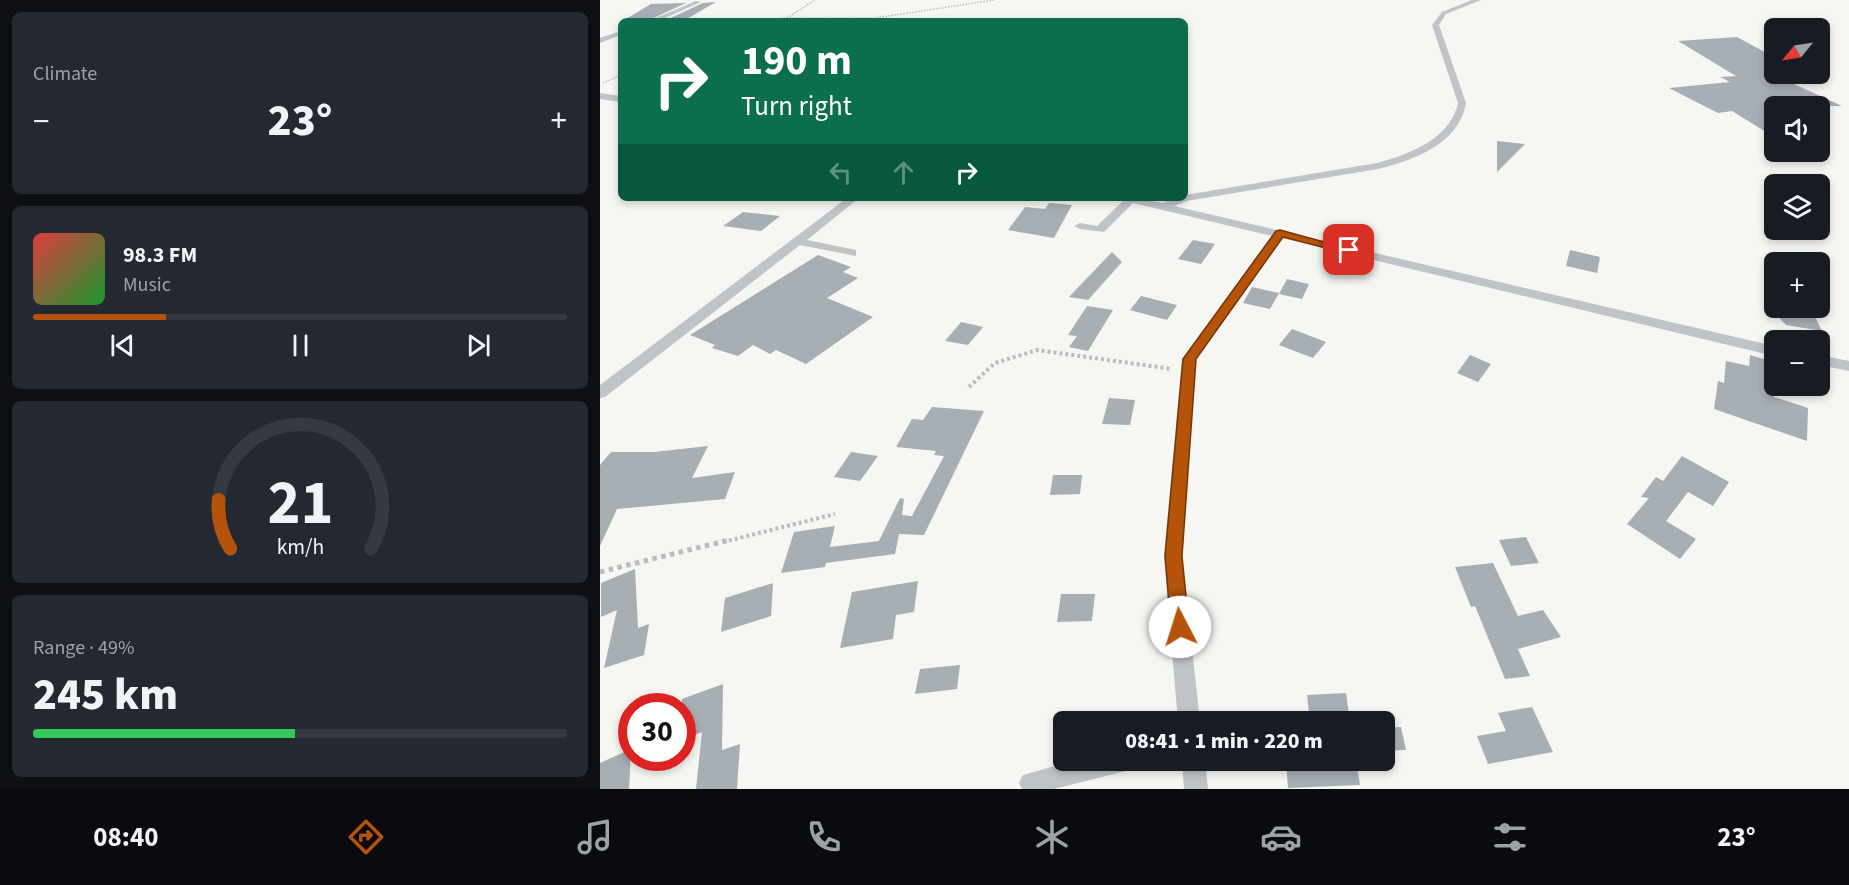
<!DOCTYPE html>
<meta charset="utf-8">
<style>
:root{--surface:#171b24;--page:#242831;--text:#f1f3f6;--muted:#9ea1a6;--line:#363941;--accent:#b45309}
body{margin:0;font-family:"Source Sans 3",sans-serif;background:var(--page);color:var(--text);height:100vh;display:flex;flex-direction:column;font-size:22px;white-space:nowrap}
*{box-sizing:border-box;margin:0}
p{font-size:20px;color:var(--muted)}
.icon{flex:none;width:33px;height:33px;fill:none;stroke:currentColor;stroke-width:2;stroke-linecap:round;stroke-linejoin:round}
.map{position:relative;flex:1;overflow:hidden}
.panel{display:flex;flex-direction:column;gap:12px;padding:12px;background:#0d0f14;width:600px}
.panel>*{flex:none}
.guide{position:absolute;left:18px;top:18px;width:570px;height:183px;border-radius:9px;box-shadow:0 3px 9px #0003;background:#0b6e4f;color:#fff;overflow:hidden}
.needle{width:39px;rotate:240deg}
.fabs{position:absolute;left:1164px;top:18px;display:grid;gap:12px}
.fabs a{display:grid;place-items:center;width:66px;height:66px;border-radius:9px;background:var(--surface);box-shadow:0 3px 9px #0003;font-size:30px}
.speed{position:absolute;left:18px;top:693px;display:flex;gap:12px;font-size:30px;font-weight:700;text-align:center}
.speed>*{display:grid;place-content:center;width:78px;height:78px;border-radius:50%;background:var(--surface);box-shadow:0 3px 9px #0003;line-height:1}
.speed .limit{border:9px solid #d22;background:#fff;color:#111}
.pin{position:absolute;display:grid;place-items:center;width:51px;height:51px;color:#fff;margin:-26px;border-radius:12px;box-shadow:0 3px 9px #0006}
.me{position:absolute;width:66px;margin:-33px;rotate:355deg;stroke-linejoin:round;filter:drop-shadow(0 0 4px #0008)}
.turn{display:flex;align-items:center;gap:21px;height:126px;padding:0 24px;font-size:27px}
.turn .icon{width:78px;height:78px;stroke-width:2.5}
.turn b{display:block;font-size:42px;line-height:51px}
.lanes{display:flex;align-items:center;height:57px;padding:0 24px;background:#0003;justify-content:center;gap:30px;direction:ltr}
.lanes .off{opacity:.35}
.big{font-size:45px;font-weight:800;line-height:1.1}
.panel .tile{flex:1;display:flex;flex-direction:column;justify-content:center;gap:9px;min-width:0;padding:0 21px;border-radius:9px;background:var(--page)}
.panel .dial{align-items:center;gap:0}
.dial svg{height:156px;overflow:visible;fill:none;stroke:var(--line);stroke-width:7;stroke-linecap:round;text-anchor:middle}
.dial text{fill:var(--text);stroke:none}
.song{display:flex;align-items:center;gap:18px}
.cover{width:72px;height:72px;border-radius:9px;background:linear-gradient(135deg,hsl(0 70% 55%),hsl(130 70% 35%))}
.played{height:6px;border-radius:3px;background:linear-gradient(90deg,var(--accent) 25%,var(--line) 25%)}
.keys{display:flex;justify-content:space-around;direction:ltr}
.heat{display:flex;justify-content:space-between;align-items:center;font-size:33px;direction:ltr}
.charge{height:9px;border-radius:4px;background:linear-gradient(90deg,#34c759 49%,var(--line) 0)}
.trip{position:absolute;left:453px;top:711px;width:342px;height:60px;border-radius:9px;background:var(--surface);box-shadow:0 3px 9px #0003;font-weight:800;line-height:60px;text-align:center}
.tab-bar{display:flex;height:96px;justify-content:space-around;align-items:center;background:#090b0e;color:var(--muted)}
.tab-bar .icon{width:42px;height:42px}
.tab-bar .active{color:var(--accent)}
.tab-bar b{font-size:27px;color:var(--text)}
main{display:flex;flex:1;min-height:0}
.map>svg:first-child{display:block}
</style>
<main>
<section class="panel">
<div class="tile"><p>Climate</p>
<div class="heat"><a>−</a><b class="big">23°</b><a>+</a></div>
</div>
<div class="tile">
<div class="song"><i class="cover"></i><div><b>98.3 FM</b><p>Music</p></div></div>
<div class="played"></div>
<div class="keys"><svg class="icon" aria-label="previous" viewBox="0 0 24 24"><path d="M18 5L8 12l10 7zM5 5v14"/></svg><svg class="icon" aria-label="pause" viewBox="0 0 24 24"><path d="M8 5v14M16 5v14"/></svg><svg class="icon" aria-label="next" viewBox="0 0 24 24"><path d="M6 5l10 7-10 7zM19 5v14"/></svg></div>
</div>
<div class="tile dial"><svg viewBox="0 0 100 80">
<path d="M14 69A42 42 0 1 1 86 69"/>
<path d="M14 69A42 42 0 0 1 8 44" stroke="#b45309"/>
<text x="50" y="56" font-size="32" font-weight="700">21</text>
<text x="50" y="72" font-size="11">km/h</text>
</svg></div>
<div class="tile"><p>Range · 49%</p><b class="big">245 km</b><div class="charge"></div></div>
</section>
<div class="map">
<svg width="1249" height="789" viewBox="0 0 1249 789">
<rect width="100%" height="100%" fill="#f6f6f3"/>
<g fill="#a7aeb4">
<path d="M116,2L83,21H64L103,3Z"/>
<path d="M86,3L47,21L26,19L51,4Z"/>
<path d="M1137,37L1174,57V75L1242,106H1174V137L1132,111L1118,113L1069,88L1130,82L1120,77L1136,76L1078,41Z"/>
<path d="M897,141L925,144L897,172Z"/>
<path d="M449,203L472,205L454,238L408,230L425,207L445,209Z"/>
<path d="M143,212L180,216L161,231L123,226Z"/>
<path d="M593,240L615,244L601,264L578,259Z"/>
<path d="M970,250L1000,257L997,273L966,266Z"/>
<path d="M512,252L522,262L488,300L469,297Z"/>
<path d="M218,255L251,267L243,272L258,278L227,298L273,317L206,364L176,350L170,354L153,345L138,356L112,348L115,345L90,335Z"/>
<path d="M687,279L709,284L702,299L679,294Z"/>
<path d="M652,287L679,293L670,309L643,303Z"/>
<path d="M541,296L577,305L567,320L530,310Z"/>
<path d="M487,306L513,310L488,351L469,347L477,336L468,335Z"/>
<path d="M1170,308H1211L1222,331L1186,325Z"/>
<path d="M361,322L383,327L368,345L345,341Z"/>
<path d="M692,329L726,342L713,358L679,345Z"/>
<path d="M870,355L891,364L878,382L857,373Z"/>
<path d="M1150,355L1174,362V397L1208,408L1207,441L1114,409L1118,381L1124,383L1126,361L1149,366Z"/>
<path d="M509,398L535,400L530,425L502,424Z"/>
<path d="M332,407L384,411L324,535L299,534L295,554L226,563L225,567L181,573L194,532L235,526L230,547L279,541L300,498L304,499L302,515L312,516L344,456L334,455L336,451L296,447L312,419L323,420Z"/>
<path d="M108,446L92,478L135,472L125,499L17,509L0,546V465L11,452H54Z"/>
<path d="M251,452L278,456L260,481L234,477Z"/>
<path d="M1082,456L1129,482L1113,506L1088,492L1066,521L1096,539L1080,559L1027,524L1049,498L1041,497L1056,477L1063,481Z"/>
<path d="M453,475H482L480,494L450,495Z"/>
<path d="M926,537L939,563L911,566L899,540Z"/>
<path d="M893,563L918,616L943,610L961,637L918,649L930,676L905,679L875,606L871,607L855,567Z"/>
<path d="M35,569L38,628L49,624L44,655L4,668L17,610L1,617V583Z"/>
<path d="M318,581L314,612L296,615L293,639L240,648L252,592Z"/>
<path d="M173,583L171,616L121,632L125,598Z"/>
<path d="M461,594H495L492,621L457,622Z"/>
<path d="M360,665L357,689L315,694L320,669Z"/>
<path d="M123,684L122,750L140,744L137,789H96L102,732L82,740V699Z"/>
<path d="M746,693L750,722H710L707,695Z"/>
<path d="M932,707L953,752L888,764L877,736L906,731L898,713Z"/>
<path d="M801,727L806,750L784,751V728Z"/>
<path d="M31,749L29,789H0V763Z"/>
<path d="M686,760H756L760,785L688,788Z"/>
</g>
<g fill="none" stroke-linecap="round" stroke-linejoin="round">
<g stroke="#babcbf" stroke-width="1.5" stroke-dasharray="1.5 1.5" stroke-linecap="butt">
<path d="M187,18L215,0"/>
<path d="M172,21L182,18H275L394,0"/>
<path d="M3,83L21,75"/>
</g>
<path stroke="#babcbf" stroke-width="3" stroke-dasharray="2 2" stroke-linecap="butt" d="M436,350H439"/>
<g stroke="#babcbf" stroke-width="4" stroke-dasharray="3 3" stroke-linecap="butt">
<path d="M369,387L395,363L437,350L572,369"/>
<path d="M123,542L235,514"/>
</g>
<path stroke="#babcbf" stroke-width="5" stroke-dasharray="4.5 4.5" stroke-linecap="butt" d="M0,572L129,540"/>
<g fill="#c0c3c7" fill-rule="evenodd">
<path d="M872,0H881L846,14L839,25L866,103C859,144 814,160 778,169L587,201L574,206L1174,346V356L682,238L596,359L582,556L600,722H578L564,556L582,359L672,236L533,203L504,232L480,229L474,226L480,223L497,226L523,201L521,198H540L562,203L575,198H585V195L777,163C810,154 850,139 858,103L832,25L842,12Z"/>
<path d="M96,1L101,2L58,21H49Z"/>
<path d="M21,31V35L0,43V38Z"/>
<path d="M0,93L21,96V102L0,99Z"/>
<path d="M247,198H259L207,240L256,250V256L200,245L5,397L0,398V385Z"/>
<path d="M1220,355L1249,361V371L1220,365Z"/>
<path d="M476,760H537L534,768L526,771L454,789H422L419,783L423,775Z"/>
<path d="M582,760H605L608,789H584Z"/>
</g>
</g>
<path fill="#b45309" stroke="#753606" stroke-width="1.5" d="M680,230L754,250L749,254L683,237L596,359L582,556L589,627L587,633L580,636L574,633L571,627L565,556L583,359L676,231Z"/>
</svg>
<div class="fabs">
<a><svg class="needle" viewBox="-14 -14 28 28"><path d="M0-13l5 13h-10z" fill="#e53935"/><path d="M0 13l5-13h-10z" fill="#9ea1a6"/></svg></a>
<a><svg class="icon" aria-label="sound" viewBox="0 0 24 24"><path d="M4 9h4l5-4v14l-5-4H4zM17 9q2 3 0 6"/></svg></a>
<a><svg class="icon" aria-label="layers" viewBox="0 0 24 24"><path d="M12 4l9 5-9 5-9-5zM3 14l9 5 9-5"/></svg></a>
<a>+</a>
<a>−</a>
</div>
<div class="speed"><div class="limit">30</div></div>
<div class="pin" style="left:749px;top:250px;background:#d93025"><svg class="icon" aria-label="arrive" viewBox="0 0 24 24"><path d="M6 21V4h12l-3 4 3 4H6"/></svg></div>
<svg class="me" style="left:580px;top:627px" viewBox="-20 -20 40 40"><circle r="19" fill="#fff"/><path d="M0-13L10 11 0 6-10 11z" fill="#b45309"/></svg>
<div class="trip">08:41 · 1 min · 220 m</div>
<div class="guide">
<div class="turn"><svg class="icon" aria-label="right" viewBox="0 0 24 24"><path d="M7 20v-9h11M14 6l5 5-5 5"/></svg><div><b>190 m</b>Turn right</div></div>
<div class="lanes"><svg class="icon off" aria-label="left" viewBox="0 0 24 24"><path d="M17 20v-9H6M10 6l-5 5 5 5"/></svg><svg class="icon off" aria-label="ahead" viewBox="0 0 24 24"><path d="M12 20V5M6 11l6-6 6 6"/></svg><svg class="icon" aria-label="right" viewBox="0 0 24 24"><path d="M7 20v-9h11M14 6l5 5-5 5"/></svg></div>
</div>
</div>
</main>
<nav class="tab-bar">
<b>08:40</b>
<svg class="icon active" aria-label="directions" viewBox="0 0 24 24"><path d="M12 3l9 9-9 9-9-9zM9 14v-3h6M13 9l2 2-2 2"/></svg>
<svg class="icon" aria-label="music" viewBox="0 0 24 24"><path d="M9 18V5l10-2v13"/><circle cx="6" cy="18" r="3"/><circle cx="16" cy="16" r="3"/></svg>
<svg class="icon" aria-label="phone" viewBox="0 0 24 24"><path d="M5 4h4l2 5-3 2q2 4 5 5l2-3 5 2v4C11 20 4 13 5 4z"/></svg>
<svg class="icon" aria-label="climate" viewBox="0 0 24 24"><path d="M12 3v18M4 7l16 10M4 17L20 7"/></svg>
<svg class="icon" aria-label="car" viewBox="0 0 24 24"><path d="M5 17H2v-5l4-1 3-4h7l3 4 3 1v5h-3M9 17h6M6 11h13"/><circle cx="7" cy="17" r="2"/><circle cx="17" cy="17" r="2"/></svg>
<svg class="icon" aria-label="filters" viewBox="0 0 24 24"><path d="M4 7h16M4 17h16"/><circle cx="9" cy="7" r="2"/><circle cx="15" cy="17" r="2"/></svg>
<b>23°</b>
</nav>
